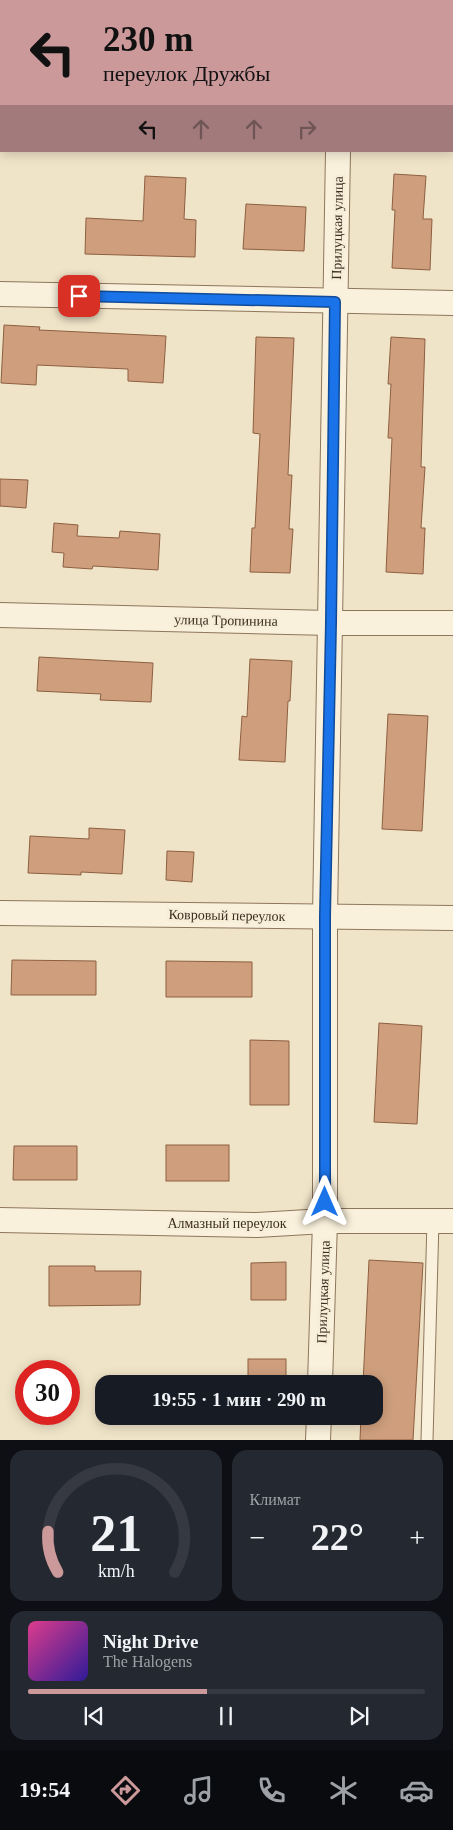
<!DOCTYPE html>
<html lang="ru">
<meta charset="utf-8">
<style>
:root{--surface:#171b24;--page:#242831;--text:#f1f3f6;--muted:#9ea1a6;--line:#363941;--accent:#cc999b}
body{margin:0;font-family:"Times New Roman",serif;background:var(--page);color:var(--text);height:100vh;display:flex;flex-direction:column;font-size:19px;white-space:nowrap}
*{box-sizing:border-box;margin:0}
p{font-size:16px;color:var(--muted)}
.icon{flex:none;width:28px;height:28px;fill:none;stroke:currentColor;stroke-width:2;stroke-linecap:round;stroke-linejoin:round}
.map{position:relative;height:1440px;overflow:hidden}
.sheet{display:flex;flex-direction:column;gap:10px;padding:10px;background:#0d0f14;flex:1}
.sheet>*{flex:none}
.hud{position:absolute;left:0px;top:0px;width:454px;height:152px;box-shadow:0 2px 12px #0003;background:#cc999b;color:#111;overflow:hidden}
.speed{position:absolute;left:15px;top:1360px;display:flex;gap:10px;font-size:25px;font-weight:700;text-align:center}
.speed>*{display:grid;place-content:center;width:65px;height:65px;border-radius:50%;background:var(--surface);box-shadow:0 2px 12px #0003;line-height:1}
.speed .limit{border:8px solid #d22;background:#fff;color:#111}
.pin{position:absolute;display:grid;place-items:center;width:42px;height:42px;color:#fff;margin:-21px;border-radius:10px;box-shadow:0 2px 8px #0006}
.me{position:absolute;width:55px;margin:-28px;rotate:0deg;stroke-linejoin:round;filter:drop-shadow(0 0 4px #0008)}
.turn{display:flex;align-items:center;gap:18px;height:105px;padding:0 20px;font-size:22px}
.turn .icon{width:65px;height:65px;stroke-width:2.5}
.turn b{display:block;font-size:35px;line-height:42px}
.lanes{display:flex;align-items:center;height:48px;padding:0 20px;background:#0003;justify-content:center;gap:25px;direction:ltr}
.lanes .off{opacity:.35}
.big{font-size:38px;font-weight:700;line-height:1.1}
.sheet .widget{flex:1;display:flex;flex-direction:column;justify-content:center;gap:8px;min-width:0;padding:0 18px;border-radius:15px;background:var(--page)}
.sheet .dial{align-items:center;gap:0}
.dial svg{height:130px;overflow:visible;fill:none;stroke:var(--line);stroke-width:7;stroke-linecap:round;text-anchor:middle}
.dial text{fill:var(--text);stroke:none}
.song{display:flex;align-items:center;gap:15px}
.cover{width:60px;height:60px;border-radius:8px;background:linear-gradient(135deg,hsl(330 70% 55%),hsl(250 70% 35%))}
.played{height:5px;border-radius:2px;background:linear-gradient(90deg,var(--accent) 45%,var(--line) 45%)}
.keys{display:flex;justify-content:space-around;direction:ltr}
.heat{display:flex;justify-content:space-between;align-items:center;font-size:28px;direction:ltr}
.sheet .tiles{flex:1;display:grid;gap:10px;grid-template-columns:1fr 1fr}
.widget:last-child{grid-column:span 2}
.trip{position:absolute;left:95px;top:1375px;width:288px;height:50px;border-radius:15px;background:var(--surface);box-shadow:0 2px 12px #0003;font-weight:700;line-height:50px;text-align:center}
.dock{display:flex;height:80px;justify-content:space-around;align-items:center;background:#090b0e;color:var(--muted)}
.dock .icon{width:35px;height:35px}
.dock .current{color:var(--accent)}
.dock b{font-size:22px;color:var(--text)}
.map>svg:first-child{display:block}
</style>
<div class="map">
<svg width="453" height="1440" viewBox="0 0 453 1440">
<rect width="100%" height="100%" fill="#f0e4c8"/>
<g fill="#cf9f7d" stroke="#8d5f41">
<path d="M394,174L426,176L423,219H432L430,270L392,268L395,210H392Z"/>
<path d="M145,176L186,178L184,219L196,220L195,257L85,254L86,218L143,221Z"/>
<path d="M246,204L306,207L304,251L243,249Z"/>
<path d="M4,325L40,327L39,330L166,336L163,383L128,381V369L37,365L36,385L1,383Z"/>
<path d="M256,337L294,338L288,475H292L289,529H293L290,573L250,572L252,528H255L260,434L253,433Z"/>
<path d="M391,337L425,339L421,467H425L421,528H425L423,574L386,572L392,438H388L391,384H388Z"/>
<path d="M0,479L28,480L26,508L0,506Z"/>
<path d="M54,523L78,525L77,536L119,538L120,531L160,534L158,570L93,566L92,569L63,567L64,553L52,552Z"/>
<path d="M39,657L153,663L151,702L100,700L101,694L37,691Z"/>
<path d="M250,659L292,661L290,701H288L285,762L239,760L242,716L247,717Z"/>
<path d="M388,714L428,716L422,831L382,829Z"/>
<path d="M89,828L125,830L122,874L81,872V875L28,873L30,836L89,839Z"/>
<path d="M167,851L194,852L192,882L166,880Z"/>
<path d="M12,960L96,961V995H11Z"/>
<path d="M166,961L252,962V997H166Z"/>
<path d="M379,1023L422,1026L417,1124L374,1122Z"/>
<path d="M250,1040L289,1041V1105H250Z"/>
<rect x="166" y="1145" width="63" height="36"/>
<path d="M14,1146H77V1180H13Z"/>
<path d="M369,1260L423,1263L413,1440H360L361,1416H374V1384H363Z"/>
<path d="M286,1262V1300H251V1263Z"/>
<path d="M49,1266H95V1271H141L140,1305L49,1306Z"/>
<rect x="248" y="1359" width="38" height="25"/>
</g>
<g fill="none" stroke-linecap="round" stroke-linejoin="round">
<g stroke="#8d765c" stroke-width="13">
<path id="service" d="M427,1440L433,1221"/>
</g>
<g stroke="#8d765c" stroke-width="26">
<g id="minor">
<path d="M282,0L333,1"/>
<path d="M452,3H453"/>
<path d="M0,294L453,303"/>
<path d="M0,615L331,623H453"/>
<path d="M0,913L453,918"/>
<path d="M0,1220L257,1225L325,1221H453"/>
<path d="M320,1384L325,1221V916L338,151"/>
<path d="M318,1440L319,1416"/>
</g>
</g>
<use href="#service" stroke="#faf1dc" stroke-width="11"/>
<use href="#minor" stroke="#faf1dc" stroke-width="24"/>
</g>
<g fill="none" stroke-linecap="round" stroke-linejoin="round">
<g stroke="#114b97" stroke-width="12">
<path id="route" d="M79,296L335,302L331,623L325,916V1202"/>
</g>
<use href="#route" stroke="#1a73e8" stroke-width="9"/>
</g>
<g text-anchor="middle" stroke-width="5" stroke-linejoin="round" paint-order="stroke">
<g font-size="14" fill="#3d2e20" stroke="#f7eed8">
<text transform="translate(337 228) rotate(-89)" y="5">Прилуцкая улица</text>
<text transform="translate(226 620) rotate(1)" y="5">улица Тропинина</text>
<text transform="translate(227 915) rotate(1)" y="5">Ковровый переулок</text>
<text x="227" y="1228">Алмазный переулок</text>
<text transform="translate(323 1292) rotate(-88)" y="5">Прилуцкая улица</text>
</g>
</g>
</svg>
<div class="speed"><div class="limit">30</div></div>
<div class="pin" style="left:79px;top:296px;background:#d93025"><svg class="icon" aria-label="arrive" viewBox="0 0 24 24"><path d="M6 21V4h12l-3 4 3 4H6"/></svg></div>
<svg class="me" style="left:325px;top:1202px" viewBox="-20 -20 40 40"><path d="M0-17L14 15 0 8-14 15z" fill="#1a73e8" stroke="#fff" stroke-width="4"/></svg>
<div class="trip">19:55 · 1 мин · 290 m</div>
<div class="hud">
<div class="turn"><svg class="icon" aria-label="left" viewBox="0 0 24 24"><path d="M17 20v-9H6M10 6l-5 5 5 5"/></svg><div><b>230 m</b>переулок Дружбы</div></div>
<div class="lanes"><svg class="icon" aria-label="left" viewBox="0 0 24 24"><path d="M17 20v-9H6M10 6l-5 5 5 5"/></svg><svg class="icon off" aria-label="ahead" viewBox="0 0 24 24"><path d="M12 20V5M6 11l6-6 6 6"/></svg><svg class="icon off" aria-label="ahead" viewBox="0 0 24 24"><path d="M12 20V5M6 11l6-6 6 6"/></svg><svg class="icon off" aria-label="right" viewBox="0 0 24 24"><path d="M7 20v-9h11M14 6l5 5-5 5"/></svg></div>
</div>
</div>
<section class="sheet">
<div class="tiles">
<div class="widget dial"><svg viewBox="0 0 100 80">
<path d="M14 69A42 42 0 1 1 86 69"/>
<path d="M14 69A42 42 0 0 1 8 44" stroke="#cc999b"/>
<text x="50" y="56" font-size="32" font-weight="700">21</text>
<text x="50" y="72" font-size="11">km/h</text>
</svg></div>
<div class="widget"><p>Климат</p>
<div class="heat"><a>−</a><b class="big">22°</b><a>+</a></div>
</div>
<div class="widget">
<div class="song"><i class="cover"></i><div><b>Night Drive</b><p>The Halogens</p></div></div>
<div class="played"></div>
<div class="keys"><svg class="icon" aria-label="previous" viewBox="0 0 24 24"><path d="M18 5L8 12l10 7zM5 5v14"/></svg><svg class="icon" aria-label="pause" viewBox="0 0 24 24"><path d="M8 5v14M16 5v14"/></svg><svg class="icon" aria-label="next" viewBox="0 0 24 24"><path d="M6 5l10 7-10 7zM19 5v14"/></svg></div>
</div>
</div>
</section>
<nav class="dock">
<b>19:54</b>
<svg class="icon current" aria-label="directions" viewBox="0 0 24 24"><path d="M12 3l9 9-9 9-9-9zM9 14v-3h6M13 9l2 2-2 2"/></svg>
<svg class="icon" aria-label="music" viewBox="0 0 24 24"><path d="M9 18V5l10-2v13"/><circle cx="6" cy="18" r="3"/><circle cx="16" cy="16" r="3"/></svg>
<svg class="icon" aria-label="phone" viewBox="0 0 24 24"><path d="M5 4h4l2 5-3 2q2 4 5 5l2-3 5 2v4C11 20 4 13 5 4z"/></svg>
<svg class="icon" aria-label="climate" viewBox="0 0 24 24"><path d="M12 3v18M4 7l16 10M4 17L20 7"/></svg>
<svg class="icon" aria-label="car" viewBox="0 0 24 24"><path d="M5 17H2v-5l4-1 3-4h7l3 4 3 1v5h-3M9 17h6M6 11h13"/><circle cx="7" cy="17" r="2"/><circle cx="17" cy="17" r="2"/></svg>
</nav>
